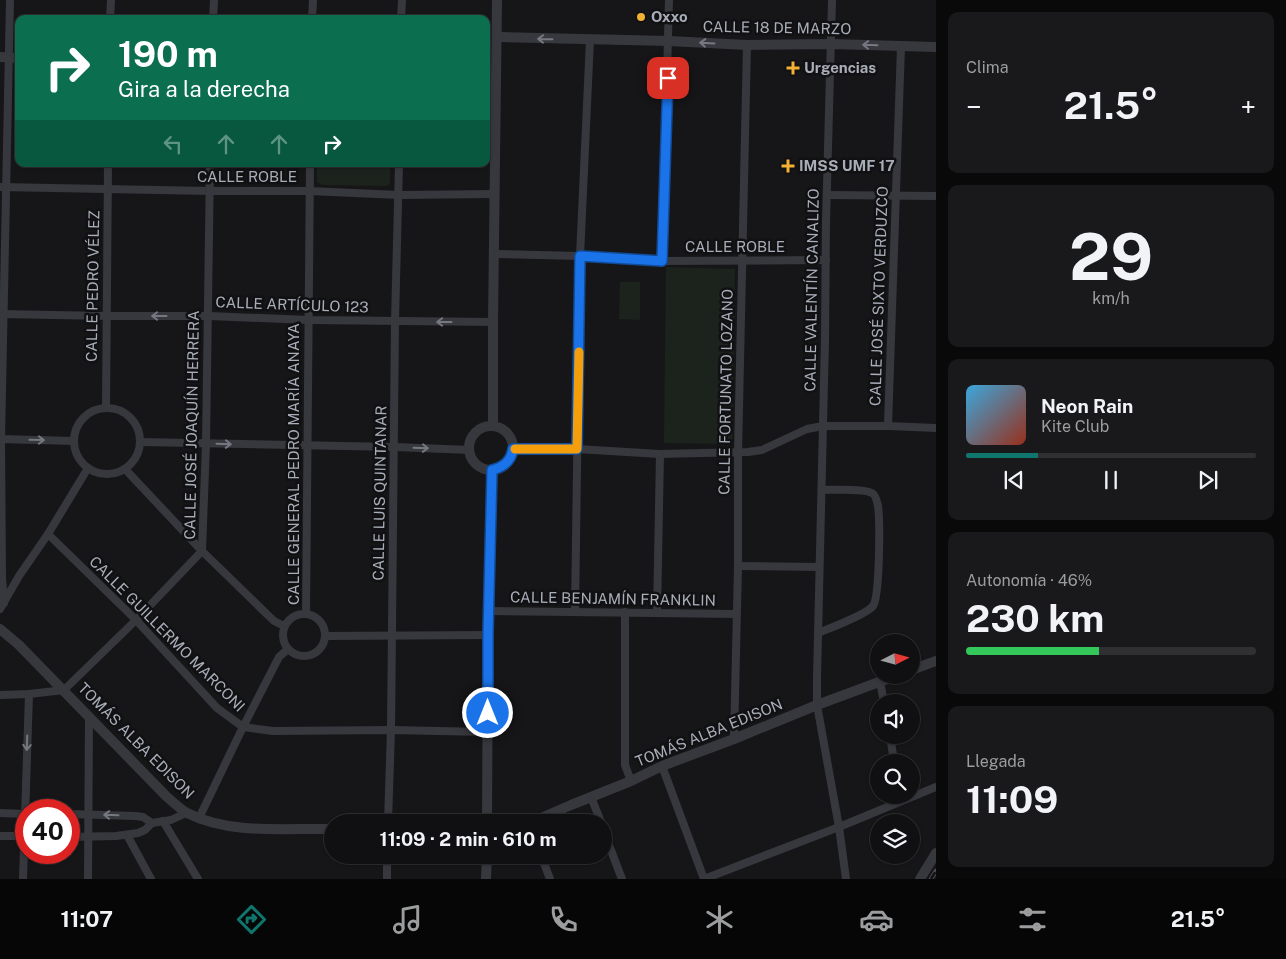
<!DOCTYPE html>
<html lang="es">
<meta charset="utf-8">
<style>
:root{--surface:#101012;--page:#19191b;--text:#f1f3f6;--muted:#9c9d9f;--line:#303032;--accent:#0f766e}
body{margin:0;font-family:"Public Sans",sans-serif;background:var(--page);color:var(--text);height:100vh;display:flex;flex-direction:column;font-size:19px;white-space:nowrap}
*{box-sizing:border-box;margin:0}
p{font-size:16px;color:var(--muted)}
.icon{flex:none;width:28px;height:28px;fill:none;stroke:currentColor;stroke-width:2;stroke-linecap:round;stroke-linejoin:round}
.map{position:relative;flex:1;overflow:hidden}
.side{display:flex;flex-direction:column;gap:12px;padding:12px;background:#09090a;width:350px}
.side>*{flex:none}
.banner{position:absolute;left:15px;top:15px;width:475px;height:152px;border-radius:10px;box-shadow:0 1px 4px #0004,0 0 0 1px var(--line);background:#0b6e4f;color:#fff;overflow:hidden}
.needle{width:32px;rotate:84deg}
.fabs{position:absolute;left:870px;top:634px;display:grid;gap:10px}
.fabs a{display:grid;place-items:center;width:50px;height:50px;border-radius:50%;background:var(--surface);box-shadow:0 1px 4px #0004,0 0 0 1px var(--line);font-size:25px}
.speed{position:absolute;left:15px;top:799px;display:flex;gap:10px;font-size:25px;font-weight:700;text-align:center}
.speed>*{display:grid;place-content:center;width:65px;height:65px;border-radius:50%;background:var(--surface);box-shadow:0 1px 4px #0004,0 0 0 1px var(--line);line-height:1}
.speed .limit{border:8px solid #d22;background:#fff;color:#111}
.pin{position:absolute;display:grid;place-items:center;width:42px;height:42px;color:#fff;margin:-21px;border-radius:10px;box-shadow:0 2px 8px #0006}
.me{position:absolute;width:55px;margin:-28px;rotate:0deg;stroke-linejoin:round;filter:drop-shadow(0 0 4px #0008)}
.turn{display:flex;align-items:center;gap:18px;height:105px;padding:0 20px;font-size:22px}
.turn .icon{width:65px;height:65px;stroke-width:2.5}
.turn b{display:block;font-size:35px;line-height:42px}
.lanes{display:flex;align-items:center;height:48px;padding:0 20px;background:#0003;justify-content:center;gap:25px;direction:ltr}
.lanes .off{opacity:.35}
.big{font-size:38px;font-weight:700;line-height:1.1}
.side .tile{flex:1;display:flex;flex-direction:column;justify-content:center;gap:8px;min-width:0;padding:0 18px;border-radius:10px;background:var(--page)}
.side .dial{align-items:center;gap:0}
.dial b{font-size:65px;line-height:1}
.song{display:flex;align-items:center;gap:15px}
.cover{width:60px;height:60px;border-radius:8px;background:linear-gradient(135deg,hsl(200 70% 55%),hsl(10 70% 35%))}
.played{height:5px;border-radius:2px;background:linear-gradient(90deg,var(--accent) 25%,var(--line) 25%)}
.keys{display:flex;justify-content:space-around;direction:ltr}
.heat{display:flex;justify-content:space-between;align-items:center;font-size:28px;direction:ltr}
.charge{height:8px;border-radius:4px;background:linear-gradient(90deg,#34c759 46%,var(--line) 0)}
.trip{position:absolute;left:324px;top:814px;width:288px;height:50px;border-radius:25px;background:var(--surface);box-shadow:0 1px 4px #0004,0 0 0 1px var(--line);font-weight:700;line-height:50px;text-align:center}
.tabs{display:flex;height:80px;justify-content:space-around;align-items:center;background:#060607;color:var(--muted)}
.tabs .icon{width:35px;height:35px}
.tabs .on{color:var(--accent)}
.tabs b{font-size:22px;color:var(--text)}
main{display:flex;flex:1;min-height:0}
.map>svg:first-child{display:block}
</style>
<main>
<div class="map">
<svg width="936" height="879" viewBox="0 0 936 879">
<rect width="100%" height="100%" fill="#161618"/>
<g fill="#1c231d">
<path d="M317,164H390V183L387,186L322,185L317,182Z"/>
<path d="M666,267L735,269L732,444L664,443Z"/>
<path d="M620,282H640V320L619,319Z"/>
</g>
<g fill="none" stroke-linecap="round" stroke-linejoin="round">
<g stroke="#37383d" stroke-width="8">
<path d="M832,0L826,222L825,340L817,678V705L839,827L846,879"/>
<path d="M110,19L111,0"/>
<path d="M213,19L214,0"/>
<path d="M312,19L313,0"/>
<path d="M401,19L402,0"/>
<path d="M0,187L210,191H309L399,195L494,194"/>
<path d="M828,195L936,196"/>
<path d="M494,254L580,256L662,261L826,260"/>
<path d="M662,261L669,0"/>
<path d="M0,314L107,316H209L309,320L493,322"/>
<circle cx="107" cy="441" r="33"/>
<path d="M106,408L108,164"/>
<path d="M888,426L901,46"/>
<path d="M0,439L74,441"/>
<path d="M140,442L395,447L470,450"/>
<path d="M513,449H577L660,454L748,452L762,450L807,429L823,426H888L936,428"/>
<path d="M125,469L202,551L274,621L284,626"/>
<path d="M48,534L136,620L217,708L243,727L273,731L391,730L487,732"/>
<path d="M738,566L819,567"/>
<path d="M4,603L2,577L1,439L10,0"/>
<path d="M0,609L19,576L48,534L88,468"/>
<path d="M489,611L736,614"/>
<path d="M575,612L580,256L590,40"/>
<path d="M625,612V765L631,781"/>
<path d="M657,613L660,454"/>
<circle cx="304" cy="635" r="21"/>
<path d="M306,614L310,164"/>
<path d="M818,633C830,628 866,615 873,606C880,596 880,521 878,506C877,502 876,495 872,493C863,488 832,490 822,490"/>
<path d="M325,636L488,635"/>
<path d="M880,682L884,702"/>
<path d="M0,695L29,694L64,690L136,620L202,551L206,444L210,164"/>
<path d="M890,735L894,762"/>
<path d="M734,739L738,566V453L747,45"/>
<path d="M662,766L704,879"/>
<path d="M591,797L601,822"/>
<path d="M0,813L26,814"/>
<path d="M69,814L136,816L143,817L152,823"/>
<path d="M199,818L243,727L279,657L288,649"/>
<path d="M163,821L198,879"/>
<path d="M388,822L391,730L395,321L399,164"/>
<path d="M602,827L622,879"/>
<path d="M127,835L151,879"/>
<path d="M0,836H26"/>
<path d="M69,837L116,836L138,833L145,830L152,823L171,820L186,813"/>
<path d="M541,855L550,879"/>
<path d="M23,879L29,694"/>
<path d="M88,879L89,716"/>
<path d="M387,879V855"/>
<path d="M704,879L839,827L936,787"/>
</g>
<g stroke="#37383d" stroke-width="10">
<path d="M497,37L669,41L747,45L832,44L936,47"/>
<path d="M0,57L19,58"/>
<path d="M493,426V322L497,0"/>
<circle cx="491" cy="448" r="22"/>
<path d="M0,629L19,645L166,796C173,802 180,809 187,813C231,835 285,828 332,829"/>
<path d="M911,670L936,661"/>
<path d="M487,822L488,635L492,469"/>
<path d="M532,822L571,805L631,781L662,766L734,739L817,705L898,675"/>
<path d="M486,879L487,855"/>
<path d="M920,879L936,853"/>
</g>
<g stroke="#4a4c52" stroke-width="4.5">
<path id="rail" d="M931,879L936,871"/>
</g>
<use href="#rail" stroke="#111113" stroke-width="2.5" stroke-dasharray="8" stroke-linecap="butt"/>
</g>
<defs><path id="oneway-shaft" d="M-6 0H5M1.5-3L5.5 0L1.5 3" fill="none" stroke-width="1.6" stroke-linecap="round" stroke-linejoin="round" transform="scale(1.25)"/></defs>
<g stroke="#757881">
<use href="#oneway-shaft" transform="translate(545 39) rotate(-179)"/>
<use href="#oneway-shaft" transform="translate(707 43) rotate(-177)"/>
<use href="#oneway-shaft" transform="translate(870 45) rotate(-178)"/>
<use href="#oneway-shaft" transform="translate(159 316) rotate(-180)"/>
<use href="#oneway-shaft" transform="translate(444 322) rotate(-180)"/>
<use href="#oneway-shaft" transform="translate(37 440) rotate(1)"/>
<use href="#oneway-shaft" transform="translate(224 444) rotate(2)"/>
<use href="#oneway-shaft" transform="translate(421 448) rotate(2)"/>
<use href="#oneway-shaft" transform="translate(27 743) rotate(92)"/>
<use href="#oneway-shaft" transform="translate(111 815) rotate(-178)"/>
</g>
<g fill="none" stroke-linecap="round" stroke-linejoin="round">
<g stroke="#114b97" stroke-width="12">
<path id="route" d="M488,713V635L492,470C504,467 511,461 513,449H577L580,256L662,261L668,78"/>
</g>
<use href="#route" stroke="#1a73e8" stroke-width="9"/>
<path stroke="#f59e0b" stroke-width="9" d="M515,449H577L579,352"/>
</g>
<g fill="#f2b134" stroke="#111113" stroke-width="2">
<circle cx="641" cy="17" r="5"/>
<path d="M790.5 60.5h5v5h5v5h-5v5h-5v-5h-5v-5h5z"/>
<path d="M785.5 158.5h5v5h5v5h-5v5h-5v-5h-5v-5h5z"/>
</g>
<g text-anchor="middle" stroke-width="5" stroke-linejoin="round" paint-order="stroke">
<g font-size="15" font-weight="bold" fill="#a8adb8" stroke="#111113" text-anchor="start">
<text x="651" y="22">Oxxo</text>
<text x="804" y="73">Urgencias</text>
<text x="799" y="171">IMSS UMF 17</text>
</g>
<g font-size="15" fill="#a8adb8" stroke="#111113">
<text transform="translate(777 28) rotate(1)" y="5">CALLE 18 DE MARZO</text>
<text x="247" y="182">CALLE ROBLE</text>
<text x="735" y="252">CALLE ROBLE</text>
<text transform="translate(93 286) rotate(-89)" y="5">CALLE PEDRO VÉLEZ</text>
<text transform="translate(812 290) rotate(-89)" y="5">CALLE VALENTÍN CANALIZO</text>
<text transform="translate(879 296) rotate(-88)" y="5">CALLE JOSÉ SIXTO VERDUZCO</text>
<text transform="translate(292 305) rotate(2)" y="5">CALLE ARTÍCULO 123</text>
<text transform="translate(726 392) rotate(-89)" y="5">CALLE FORTUNATO LOZANO</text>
<text transform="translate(192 425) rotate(-89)" y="5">CALLE JOSÉ JOAQUÍN HERRERA</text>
<text transform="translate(294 464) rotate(-90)" y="5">CALLE GENERAL PEDRO MARÍA ANAYA</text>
<text transform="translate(380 493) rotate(-89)" y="5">CALLE LUIS QUINTANAR</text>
<text transform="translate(613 599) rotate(1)" y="5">CALLE BENJAMÍN FRANKLIN</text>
<text transform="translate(167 634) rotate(45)" y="5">CALLE GUILLERMO MARCONI</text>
<text transform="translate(709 733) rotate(-22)" y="5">TOMÁS ALBA EDISON</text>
<text transform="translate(136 741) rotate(45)" y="5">TOMÁS ALBA EDISON</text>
</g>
</g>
</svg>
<div class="fabs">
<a><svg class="needle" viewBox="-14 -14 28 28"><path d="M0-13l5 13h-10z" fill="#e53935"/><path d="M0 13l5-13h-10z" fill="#9c9d9f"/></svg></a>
<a><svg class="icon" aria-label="sound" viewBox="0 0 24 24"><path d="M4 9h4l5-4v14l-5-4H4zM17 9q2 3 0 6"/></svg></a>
<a><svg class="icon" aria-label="search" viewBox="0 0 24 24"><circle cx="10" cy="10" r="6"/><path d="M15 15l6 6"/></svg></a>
<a><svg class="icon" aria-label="layers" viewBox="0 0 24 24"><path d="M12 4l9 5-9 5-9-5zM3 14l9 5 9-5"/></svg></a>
</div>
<div class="speed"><div class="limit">40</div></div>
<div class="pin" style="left:668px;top:78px;background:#d93025"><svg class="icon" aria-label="arrive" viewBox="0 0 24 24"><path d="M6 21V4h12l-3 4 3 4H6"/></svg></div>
<svg class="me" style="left:488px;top:713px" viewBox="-20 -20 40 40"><circle r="17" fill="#1a73e8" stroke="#fff" stroke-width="3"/><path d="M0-11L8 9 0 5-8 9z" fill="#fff"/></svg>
<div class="trip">11:09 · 2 min · 610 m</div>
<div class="banner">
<div class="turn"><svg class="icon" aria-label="right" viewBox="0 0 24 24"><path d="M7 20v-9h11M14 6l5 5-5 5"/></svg><div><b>190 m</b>Gira a la derecha</div></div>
<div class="lanes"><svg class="icon off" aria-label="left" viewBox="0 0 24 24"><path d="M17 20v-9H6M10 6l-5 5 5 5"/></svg><svg class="icon off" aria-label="ahead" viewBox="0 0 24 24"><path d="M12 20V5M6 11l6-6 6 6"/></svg><svg class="icon off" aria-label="ahead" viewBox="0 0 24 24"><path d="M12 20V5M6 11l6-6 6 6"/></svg><svg class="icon" aria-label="right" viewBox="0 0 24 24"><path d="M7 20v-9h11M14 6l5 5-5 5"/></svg></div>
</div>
</div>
<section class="side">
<div class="tile"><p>Clima</p>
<div class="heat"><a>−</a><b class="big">21.5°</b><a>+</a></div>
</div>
<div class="tile dial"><b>29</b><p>km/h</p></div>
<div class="tile">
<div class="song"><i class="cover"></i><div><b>Neon Rain</b><p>Kite Club</p></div></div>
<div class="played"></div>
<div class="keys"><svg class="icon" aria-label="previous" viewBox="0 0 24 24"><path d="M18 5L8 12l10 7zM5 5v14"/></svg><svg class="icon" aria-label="pause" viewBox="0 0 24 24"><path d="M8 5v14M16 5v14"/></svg><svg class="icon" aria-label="next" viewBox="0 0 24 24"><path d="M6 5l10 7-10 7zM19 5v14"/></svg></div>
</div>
<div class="tile"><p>Autonomía · 46%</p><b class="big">230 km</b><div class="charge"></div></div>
<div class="tile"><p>Llegada</p><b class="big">11:09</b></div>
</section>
</main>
<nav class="tabs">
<b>11:07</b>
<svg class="icon on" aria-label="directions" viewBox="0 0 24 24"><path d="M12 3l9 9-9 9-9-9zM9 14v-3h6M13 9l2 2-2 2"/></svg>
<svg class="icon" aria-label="music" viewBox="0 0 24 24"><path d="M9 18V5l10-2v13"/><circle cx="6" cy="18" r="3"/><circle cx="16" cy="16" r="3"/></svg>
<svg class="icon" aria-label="phone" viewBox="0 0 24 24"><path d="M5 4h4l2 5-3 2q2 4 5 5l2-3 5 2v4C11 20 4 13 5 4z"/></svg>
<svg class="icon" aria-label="climate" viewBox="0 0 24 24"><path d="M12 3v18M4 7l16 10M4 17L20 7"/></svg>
<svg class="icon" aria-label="car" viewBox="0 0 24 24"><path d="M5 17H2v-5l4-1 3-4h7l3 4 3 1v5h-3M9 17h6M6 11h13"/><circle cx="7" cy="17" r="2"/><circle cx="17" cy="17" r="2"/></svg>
<svg class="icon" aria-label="filters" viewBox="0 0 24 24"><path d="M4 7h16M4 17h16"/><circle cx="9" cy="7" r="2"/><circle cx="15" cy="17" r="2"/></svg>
<b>21.5°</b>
</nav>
